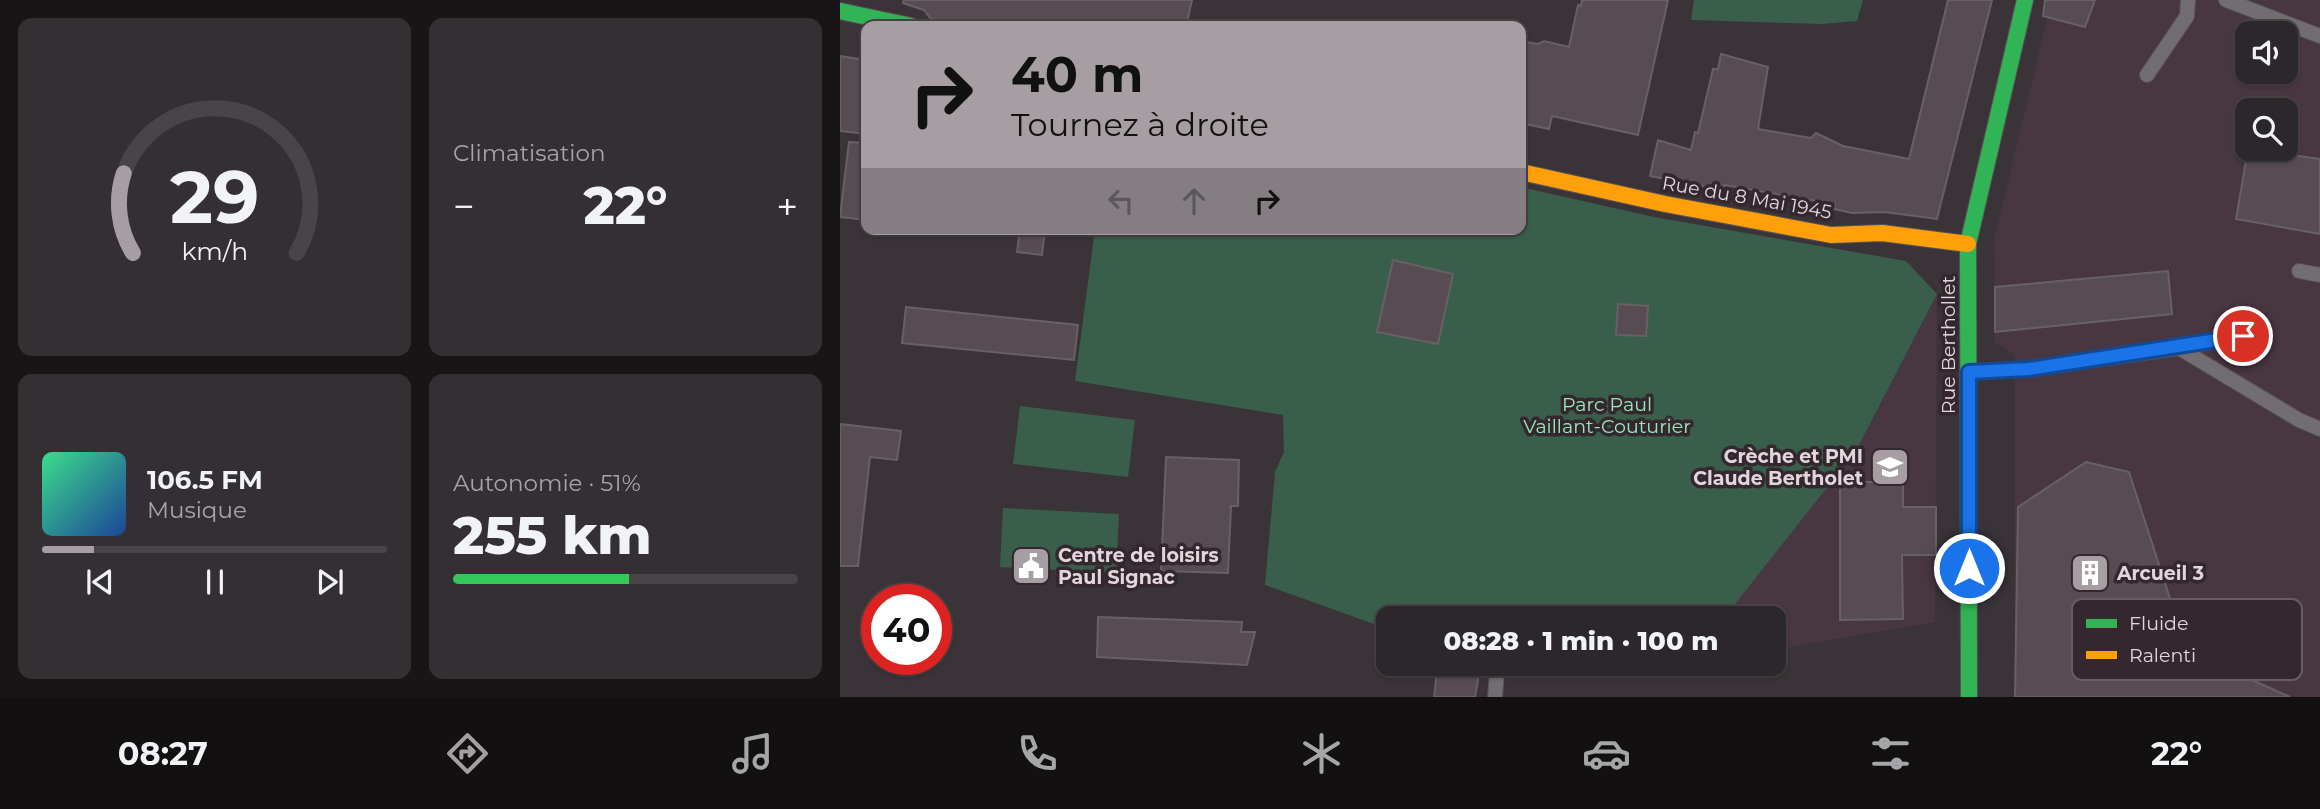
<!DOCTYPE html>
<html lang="fr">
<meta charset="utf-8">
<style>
:root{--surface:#2c272a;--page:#342f32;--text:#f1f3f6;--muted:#a6a5a8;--line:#484447;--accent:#a69ea3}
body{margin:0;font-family:Montserrat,sans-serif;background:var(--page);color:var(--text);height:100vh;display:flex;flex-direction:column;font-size:26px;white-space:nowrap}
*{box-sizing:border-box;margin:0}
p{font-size:23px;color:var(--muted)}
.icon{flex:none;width:38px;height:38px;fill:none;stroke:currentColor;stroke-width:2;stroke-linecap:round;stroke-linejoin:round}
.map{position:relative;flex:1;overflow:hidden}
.panel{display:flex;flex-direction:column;gap:18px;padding:18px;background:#181517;width:840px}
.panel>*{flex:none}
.top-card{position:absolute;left:21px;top:21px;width:665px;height:214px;border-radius:14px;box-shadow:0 2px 5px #0004,0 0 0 2px var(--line);background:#a69ea3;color:#111;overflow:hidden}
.tools{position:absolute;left:1395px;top:21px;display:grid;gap:14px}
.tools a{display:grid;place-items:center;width:63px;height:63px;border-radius:14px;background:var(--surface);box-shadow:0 2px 5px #0004,0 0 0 2px var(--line);font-size:35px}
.speed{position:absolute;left:21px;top:584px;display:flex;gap:14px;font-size:35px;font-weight:700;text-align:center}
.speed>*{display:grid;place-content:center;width:91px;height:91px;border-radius:50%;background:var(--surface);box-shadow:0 2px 5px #0004,0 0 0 2px var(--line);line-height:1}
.speed .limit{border:10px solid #d22;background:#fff;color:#111}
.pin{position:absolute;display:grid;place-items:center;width:60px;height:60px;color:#fff;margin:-30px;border:4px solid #fff;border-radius:50%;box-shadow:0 2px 7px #0007}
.me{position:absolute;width:77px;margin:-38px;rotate:0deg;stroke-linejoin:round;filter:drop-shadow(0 0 5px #0008)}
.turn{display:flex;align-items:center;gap:24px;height:147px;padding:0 35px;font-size:32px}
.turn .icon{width:91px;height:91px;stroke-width:2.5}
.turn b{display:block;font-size:49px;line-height:60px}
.lanes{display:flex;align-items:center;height:66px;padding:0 35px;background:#0003;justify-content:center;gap:35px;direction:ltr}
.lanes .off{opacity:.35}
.big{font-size:52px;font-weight:800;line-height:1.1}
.panel .card{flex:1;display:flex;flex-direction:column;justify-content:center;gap:10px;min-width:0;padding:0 24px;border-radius:14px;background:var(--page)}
.panel .dial{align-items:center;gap:0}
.dial svg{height:182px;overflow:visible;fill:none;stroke:var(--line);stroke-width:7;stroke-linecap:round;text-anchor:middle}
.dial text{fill:var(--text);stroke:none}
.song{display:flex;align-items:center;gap:21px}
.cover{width:84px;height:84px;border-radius:10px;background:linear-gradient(135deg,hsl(150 70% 55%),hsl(220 70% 35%))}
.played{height:7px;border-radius:4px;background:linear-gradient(90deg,var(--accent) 15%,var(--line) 15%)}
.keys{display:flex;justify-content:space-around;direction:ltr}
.heat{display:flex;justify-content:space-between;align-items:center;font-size:38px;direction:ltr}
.charge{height:10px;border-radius:5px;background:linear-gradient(90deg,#34c759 51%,var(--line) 0)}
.panel .tiles{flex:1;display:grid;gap:18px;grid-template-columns:repeat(2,1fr)}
.trip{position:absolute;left:536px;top:606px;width:410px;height:70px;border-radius:14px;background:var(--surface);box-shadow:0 2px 5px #0004,0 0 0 2px var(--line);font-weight:800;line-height:70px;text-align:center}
.menu{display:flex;height:112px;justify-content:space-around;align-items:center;background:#121011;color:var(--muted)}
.menu .icon{width:49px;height:49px}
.menu .on{color:var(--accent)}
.menu b{font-size:32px;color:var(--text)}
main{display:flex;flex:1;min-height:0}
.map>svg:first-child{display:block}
</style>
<main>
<section class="panel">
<div class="tiles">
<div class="card dial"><svg viewBox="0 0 100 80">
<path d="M14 69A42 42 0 1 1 86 69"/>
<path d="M14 69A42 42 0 0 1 10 34" stroke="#a69ea3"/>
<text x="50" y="56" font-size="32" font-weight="700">29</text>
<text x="50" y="72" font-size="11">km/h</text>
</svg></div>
<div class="card"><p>Climatisation</p>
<div class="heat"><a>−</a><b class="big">22°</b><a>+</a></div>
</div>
<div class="card">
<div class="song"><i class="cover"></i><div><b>106.5 FM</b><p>Musique</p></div></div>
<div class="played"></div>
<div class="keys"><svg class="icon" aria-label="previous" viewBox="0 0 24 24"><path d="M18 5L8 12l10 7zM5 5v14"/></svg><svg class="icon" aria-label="pause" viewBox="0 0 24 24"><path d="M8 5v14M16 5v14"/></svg><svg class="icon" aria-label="next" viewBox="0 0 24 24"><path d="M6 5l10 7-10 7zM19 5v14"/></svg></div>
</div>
<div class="card"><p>Autonomie · 51%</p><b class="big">255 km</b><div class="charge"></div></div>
</div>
</section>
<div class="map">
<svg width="1480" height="697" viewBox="0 0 1480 697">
<rect width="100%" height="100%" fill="#3a3438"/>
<g fill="#483641" fill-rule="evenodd">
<path d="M1212,0H1480V697H1175V355L1155,342L1154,239ZM1407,33H1446V72H1407ZM1407,110H1446V149H1407Z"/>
<path d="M1097,294L1095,622L933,650V618H884L1016,451Z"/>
</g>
<g fill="#395e4b">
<path d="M854,0H1023L1017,21L982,24L851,20Z"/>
<path d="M681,187L814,217L1066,261L1097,294L1016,451L884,618H548V629L425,585L435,472L444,452L443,415L235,381L255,229H681Z"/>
<path d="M180,406L295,420L288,477L173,464Z"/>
<path d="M163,508L279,514L276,573L160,567Z"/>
</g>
<g fill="#584c53" stroke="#676165" stroke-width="2">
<path d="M64,0H352L346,26H134L91,19L84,10L63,3Z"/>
<path d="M742,0H828L798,135L712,116L709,129L681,123V64L686,42L698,44L704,41L729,47L738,5L741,6Z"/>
<path d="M1108,0H1152L1097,219L1044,212L1012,213L994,209L995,204L884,185L883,190L810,176L818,140L851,150L855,132L858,133L873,69H878L881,54L928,67L918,129L971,138L976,133L1003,146L1069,159Z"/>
<path d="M1205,0H1255L1245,27L1203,16Z"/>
<path d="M0,56L26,60V134L0,131Z"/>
<path d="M9,142L26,143V220L0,217Z"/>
<path d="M1408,149L1480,159V234L1396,219Z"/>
<path d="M180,229H205L202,255L177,252Z"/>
<path d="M553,260L613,274L598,344L537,332Z"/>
<path d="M1328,271L1332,314L1155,332V287Z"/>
<path d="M778,304L808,306L806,336L776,335Z"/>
<path d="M66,307L238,325L234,360L62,343Z"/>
<path d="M0,424L61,431L57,460L30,457L18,566H0Z"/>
<path d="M326,457L399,460L398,506H391L388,573L321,571Z"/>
<path d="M1246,462L1289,472L1347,651L1450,697H1175L1178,507Z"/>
<path d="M1000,482H1063V507H1096V555H1062L1063,619L1000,620Z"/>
<path d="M258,617L402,622L401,632H415L407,665L257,657Z"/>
<path d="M598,663H641L635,697H594Z"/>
</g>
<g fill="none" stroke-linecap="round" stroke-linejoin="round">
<g stroke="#575155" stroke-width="16">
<g id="lane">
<path d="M1386,0L1480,36"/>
<path d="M1307,75L1347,16L1348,0"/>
<path d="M1459,271L1480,275"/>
<path d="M1339,348L1403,336"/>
<path d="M1129,372L1190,369L1339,348L1459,420L1480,429"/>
<path d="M655,697L657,672"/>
</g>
</g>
<g stroke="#575155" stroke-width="18">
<g id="fast">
<path d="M0,11L71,26"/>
<path d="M1129,697L1128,244L1185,0"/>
</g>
</g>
<g stroke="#575155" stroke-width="18">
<path id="slow" d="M681,172L825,204L991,235L1042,233L1128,244"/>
</g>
<use href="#lane" stroke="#726d70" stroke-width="14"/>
<use href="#fast" stroke="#30b455" stroke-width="16"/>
<use href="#slow" stroke="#ff9f0a" stroke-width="16"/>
</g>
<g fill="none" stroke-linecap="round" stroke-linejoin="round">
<g stroke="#114b97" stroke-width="18">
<path id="route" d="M1129,568V372L1189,369L1403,336"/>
</g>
<use href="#route" stroke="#1a73e8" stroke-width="12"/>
</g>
<defs>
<g id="school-square" transform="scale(2.0125)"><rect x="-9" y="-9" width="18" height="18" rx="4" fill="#a69ea3" stroke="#34272e"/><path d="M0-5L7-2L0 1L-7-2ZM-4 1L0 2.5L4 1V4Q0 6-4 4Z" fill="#fff"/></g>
<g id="civic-square" transform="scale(2.0125)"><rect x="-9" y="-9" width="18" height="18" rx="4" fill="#a69ea3" stroke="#34272e"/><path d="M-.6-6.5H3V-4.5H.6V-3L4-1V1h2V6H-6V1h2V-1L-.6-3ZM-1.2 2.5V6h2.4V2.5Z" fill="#fff"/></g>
<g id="building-square" transform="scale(2.0125)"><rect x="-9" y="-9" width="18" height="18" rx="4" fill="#a69ea3" stroke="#34272e"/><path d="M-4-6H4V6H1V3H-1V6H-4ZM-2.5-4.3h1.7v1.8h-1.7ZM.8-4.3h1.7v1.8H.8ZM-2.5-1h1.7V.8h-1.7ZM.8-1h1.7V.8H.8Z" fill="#fff"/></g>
</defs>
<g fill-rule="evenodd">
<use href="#school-square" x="1050" y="467"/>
<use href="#civic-square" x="191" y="566"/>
<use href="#building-square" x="1250" y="573"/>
</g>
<g text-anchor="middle" stroke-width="7" stroke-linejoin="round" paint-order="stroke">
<g font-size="19" fill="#e0d7dc" stroke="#34272e">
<text transform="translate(907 197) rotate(10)" y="7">Rue du 8 Mai 1945</text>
<text transform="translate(1108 345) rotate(-90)" y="7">Rue Berthollet</text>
</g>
<g font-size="19" fill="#97e8bd" stroke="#34272e">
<text x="767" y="411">Parc Paul<tspan x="767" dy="22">Vaillant-Couturier</tspan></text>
</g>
<g font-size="19" font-weight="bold" fill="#e0d7dc" stroke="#34272e" text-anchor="start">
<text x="1023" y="463" text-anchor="end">Crèche et PMI<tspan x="1023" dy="22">Claude Bertholet</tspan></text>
<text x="218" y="562">Centre de loisirs<tspan x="218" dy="22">Paul Signac</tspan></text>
<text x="1277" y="580">Arcueil 3</text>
</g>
</g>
<rect x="1232" y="599" width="230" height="81" rx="10" fill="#34272e" stroke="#685c62" stroke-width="2"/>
<rect x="1246" y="619" width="31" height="9" fill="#30b455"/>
<rect x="1246" y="651" width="31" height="8" fill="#ff9f0a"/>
<g font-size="19" fill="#e0d7dc">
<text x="1289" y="630">Fluide</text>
<text x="1289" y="662">Ralenti</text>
</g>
</svg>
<div class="tools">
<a><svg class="icon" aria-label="sound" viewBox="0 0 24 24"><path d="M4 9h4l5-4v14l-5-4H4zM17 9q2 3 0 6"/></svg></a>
<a><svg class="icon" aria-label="search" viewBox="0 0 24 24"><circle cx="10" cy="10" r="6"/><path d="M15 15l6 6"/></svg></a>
</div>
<div class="speed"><div class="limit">40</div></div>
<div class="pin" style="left:1403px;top:336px;background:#d93025"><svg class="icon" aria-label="arrive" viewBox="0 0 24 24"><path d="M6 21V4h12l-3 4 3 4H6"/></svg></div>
<svg class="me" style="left:1129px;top:568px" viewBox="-20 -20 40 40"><circle r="17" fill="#1a73e8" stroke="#fff" stroke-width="3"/><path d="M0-11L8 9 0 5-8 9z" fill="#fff"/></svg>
<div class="trip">08:28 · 1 min · 100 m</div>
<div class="top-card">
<div class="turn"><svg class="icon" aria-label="right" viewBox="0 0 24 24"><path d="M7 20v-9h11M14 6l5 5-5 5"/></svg><div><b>40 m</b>Tournez à droite</div></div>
<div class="lanes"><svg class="icon off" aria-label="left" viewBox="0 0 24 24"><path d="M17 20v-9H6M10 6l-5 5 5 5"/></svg><svg class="icon off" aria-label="ahead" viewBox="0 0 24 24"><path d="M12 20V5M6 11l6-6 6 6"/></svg><svg class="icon" aria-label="right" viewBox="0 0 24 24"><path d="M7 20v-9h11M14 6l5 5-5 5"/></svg></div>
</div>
</div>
</main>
<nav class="menu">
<b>08:27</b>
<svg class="icon on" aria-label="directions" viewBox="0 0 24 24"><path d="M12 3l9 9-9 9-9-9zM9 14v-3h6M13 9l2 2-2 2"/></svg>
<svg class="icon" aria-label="music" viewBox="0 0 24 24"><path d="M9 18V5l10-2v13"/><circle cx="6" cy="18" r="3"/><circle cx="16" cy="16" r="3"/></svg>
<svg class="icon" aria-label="phone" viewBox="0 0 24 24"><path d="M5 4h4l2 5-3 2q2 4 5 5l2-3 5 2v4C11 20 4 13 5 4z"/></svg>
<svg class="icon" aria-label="climate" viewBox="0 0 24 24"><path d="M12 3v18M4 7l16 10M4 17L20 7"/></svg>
<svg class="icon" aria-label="car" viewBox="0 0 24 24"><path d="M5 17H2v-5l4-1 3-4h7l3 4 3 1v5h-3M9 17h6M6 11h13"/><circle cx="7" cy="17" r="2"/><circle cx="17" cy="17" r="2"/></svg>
<svg class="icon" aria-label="filters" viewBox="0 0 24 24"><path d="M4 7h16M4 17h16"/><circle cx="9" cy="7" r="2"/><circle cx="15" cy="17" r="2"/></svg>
<b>22°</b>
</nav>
